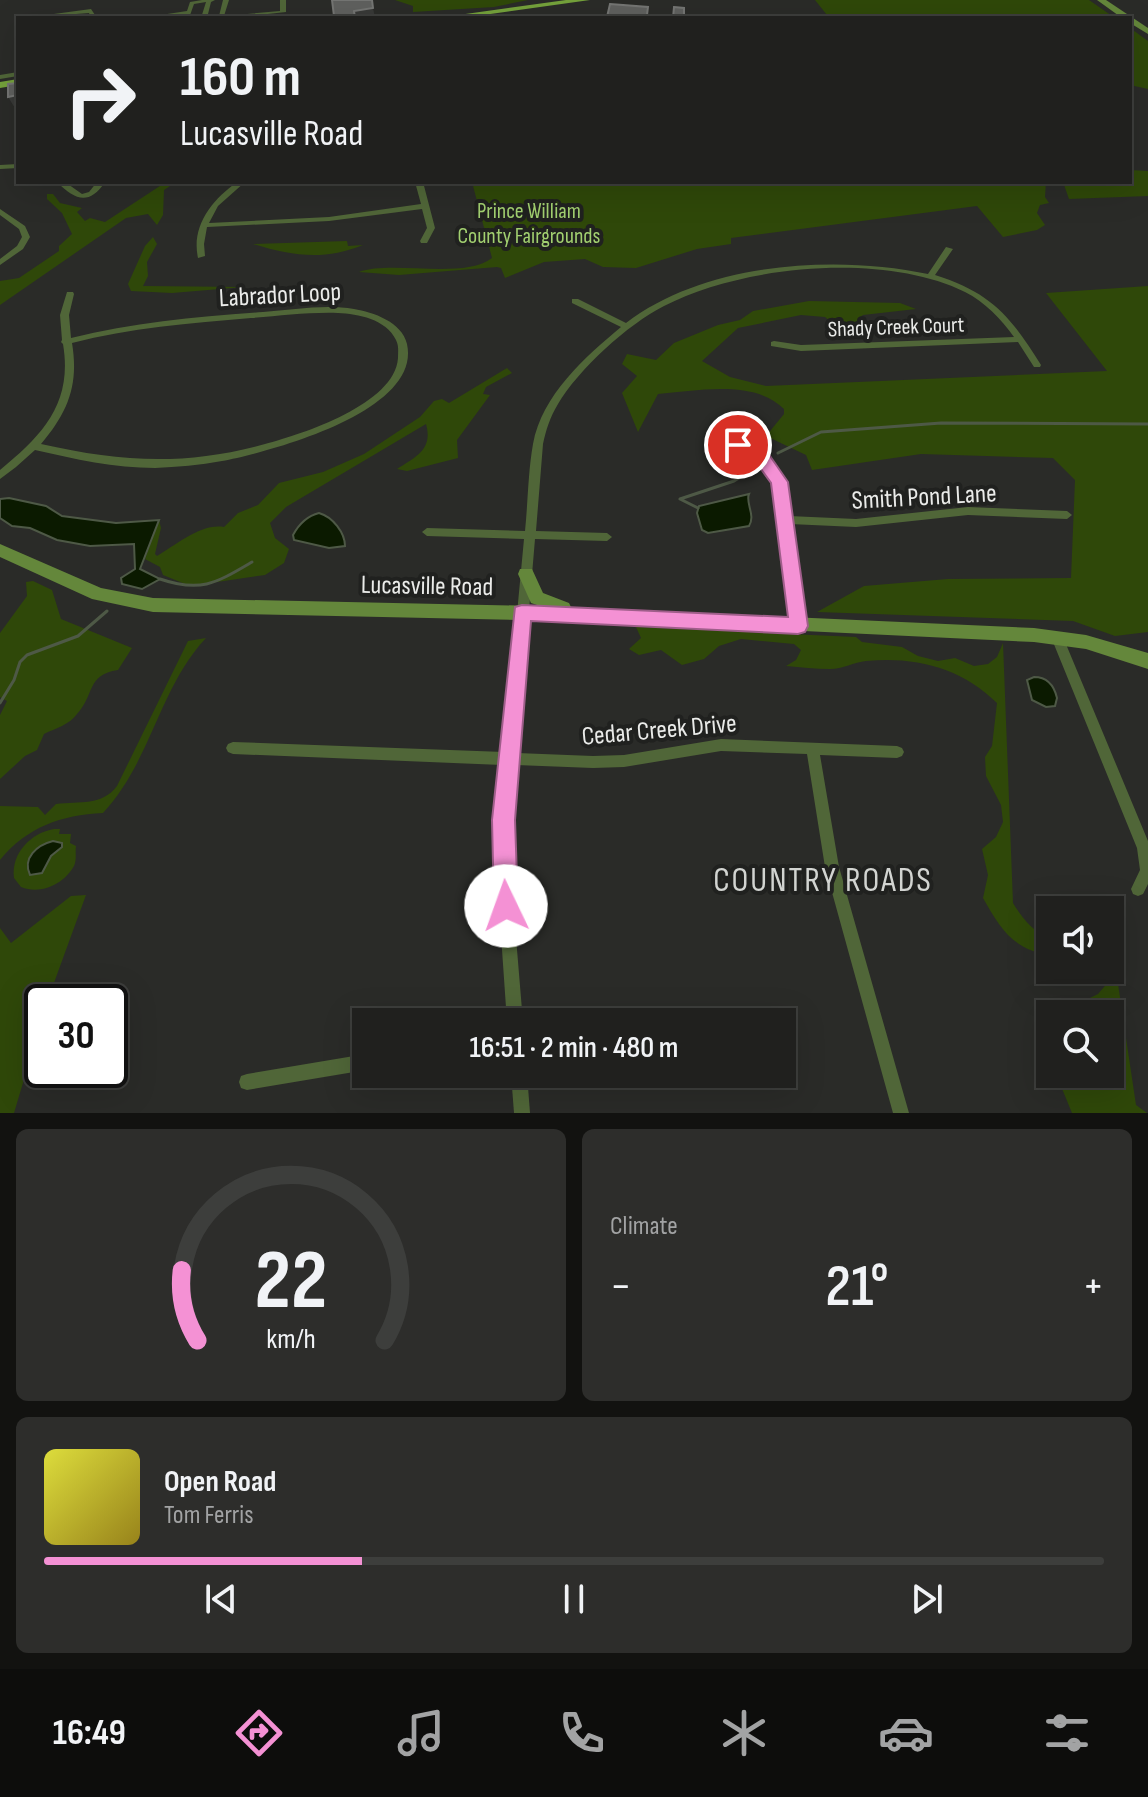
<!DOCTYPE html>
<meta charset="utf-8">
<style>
:root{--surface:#20201e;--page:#2d2d2b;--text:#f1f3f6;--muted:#a2a3a4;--line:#3d3e3c;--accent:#f491d4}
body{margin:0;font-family:"Sofia Sans Condensed",sans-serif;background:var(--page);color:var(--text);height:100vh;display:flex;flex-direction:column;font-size:30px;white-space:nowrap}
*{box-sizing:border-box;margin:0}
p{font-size:26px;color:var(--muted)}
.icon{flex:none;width:44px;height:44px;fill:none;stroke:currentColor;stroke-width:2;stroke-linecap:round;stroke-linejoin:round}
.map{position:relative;height:1113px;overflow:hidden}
.drawer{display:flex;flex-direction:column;gap:16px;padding:16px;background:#121210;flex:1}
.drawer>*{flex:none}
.banner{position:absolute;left:16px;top:16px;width:1116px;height:168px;border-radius:0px;box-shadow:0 8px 32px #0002,0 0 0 2px var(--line);background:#20201e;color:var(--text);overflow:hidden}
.tools{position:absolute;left:1036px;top:896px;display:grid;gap:16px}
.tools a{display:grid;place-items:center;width:88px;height:88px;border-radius:0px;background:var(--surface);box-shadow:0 8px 32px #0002,0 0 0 2px var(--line);font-size:40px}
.speed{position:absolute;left:24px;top:984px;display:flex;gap:16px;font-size:40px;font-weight:700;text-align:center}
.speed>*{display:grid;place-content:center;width:104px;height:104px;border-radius:50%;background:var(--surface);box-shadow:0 8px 32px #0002,0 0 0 2px var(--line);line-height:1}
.speed .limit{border:4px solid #111;border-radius:12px;background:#fff;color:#111}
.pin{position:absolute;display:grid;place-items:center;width:68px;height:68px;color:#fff;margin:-34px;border:4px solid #fff;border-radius:50%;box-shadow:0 2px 8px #0007}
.me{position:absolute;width:88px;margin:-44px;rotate:357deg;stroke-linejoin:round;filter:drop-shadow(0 0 6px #0008)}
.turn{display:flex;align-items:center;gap:28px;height:168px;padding:0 32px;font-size:36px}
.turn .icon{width:104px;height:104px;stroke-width:2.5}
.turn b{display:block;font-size:56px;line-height:68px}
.big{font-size:60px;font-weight:600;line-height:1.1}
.drawer .widget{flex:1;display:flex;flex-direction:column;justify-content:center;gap:12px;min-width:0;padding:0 28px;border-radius:12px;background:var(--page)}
.drawer .dial{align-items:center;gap:0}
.dial svg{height:208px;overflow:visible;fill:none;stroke:var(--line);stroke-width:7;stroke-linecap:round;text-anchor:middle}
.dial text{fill:var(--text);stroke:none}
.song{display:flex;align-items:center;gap:24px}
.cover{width:96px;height:96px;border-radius:12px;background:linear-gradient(135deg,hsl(60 70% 55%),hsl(50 70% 35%))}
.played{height:8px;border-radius:4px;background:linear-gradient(90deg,var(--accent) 30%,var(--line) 30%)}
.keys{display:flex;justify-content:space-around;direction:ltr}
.heat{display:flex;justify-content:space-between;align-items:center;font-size:44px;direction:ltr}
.drawer .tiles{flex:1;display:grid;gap:16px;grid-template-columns:1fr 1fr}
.widget:last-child{grid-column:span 2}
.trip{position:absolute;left:352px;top:1008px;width:444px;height:80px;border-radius:0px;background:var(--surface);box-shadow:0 8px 32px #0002,0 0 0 2px var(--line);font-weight:600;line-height:80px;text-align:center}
.tab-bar{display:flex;height:128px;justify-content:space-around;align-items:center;background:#0d0d0c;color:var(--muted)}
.tab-bar .icon{width:56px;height:56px}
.tab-bar .selected{color:var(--accent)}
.tab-bar b{font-size:36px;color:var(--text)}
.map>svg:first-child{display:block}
</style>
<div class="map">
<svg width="1148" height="1113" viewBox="0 0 1148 1113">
<rect width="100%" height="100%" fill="#2a2b28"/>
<g fill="#2f4809">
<path d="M395,0H528L494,7L413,12V6Z"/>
<path d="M815,0H1089L1115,18H805L827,15Z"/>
<path d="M1130,28L1148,41V89L1130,85Z"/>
<path d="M1130,170L1148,171V196L1069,199L1063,182H1130Z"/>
<path d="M166,182H176L164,190L163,215L157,225L148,214L126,218L0,305V281L19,278L59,251V246L72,234L62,213L47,199V194H53L60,203L82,208L77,212L85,221L90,218L105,222Z"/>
<path d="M472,182H1046L1045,197L1049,203L1040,205L1037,213L1045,225L1037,230L1003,237L977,206L731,238V244L697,249L636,268L603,267L585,259L544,262L505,278L501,268L497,267L399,275L359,272C391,260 464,280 492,258Z"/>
<path d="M153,237L157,244L147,262L148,276L143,286L244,287L172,293L131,291L128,284L145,246Z"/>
<path d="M347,241L348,246L363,245C324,261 292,256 253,244Z"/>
<path d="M1148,286V632L1115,636L1073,621L817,612L864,586L948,579L1071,578L1075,480L1053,458L921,454L812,470L806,455L766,436L784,414V409C754,379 697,391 658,394L638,432L622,393L637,376L622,364L627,354L656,360L674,343L718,325L740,320L753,311L809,301L900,303L916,309L863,315L858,319L860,331L841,330L825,317L801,315L738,328L702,361L730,377L766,386L1107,371L1046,293Z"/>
<path d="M507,368L512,373L486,387L483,394L490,395L457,440L458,458L407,471L397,469C417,456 433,449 426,424L286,507L270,523L275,538L289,549L284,563L265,575L190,586L163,575L160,567L145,559L159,520L161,528L155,554L157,556C176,545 201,523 224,527L238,513L258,505L279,483L323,472L364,454L420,417L434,401L442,399L449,403Z"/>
<path d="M33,581L52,590L61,619L132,648L118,670C86,675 95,695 77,714C69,725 56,728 44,734L37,750L25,756L0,779V715L7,701L0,697V633L27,596L26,582Z"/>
<path d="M636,627L856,637L862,642L902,647L918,656L938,661L955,658L974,666L988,664L997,657L1003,643L1013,903C1022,918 1034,933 1050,938V955C1013,950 1000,928 983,898L988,875L982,849L996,837L1003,822L1001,805L986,776L985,757L992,746L997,703C962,668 915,656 866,661C854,662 843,669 830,669C815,669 801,667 786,666L796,660L801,650L794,644L741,639L719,646L704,659L682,665L661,650L639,655L629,649L641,638Z"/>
<path d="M206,638C159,688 152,760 103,813C61,815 27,827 0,860V806L38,807L45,815L56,804C80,801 102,806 117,786L188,641Z"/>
<path d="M54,829H60L59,834H71L70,843L76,846C75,853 77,859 74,866C64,884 41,895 21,887L14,878C11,853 31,833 54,829Z"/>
<path d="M86,895L47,1002H42V1019L14,1113H0V928L11,943L71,896Z"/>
<path d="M1110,980L1118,984L1136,1105L1147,1113H1072L1056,1074H1110V1014L1060,1013L1098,994Z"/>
</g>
<g fill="#0b1a00" stroke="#4e5946" stroke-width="2">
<path d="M749,494C745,503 756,515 749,526L708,533L702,530L697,513L699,506Z"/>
<path d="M9,498L46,506L62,516L116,523L159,520L140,569L160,579L142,589L122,584L121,578L135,569L134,544L90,546L57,540L30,528L12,526L0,518V499Z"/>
<path d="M319,513C333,517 345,533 345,546L329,548L294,540L293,535C299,524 307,516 319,513Z"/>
<path d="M1034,677C1047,677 1054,685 1057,698L1055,706L1046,707L1032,700L1027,680Z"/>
<path d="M53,841L62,843V847L51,856L42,873L30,875C22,858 37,845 53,841Z"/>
</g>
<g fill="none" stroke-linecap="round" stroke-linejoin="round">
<g stroke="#4e5946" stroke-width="3">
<path d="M778,453L821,432L941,423L1148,424"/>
<path d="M698,508L680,499L734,481L752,470"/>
<path d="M160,579C201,593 216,583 252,562"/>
<path d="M0,703L14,680L20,662L27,655L78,636L107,611"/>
</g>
<g fill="#506638" fill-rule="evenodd">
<path d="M202,0H215L211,2L207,18H201L206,2L194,4L189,18H185V14L141,18L187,11L190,2Z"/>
<path d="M223,0H229L224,16L280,11V0H286V12L233,18H212L219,16Z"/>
<path d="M91,9L97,18H91L89,13L24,18Z"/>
<path d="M18,72V76L0,79V75Z"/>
<path d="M18,164V168L0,169V165Z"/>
<path d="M57,182H65L82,194L89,192L97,182H105C89,206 75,200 57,182Z"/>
<path d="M237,182H245L218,206L209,223L329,217L421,204L415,182H423L435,228L427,243H421L420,241L427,228L422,209L329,221L207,227L204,244L205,256L198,258C191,226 212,200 237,182Z"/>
<path d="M0,209L25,226L30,237L23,249L0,265V259L17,246L22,237L19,229L0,215Z"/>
<path d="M946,247L953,249L935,275C992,293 1011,317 1041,365L1040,367H1034L1018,342L801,351L771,346V342L774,341L801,345L1014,337C1001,319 985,302 965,292C884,252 743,265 664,306C628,324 578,370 558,404C550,417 546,430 543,444L536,531L607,533L612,537L607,541L535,539L517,753L593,756L624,755L721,739L897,746L902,748L904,752L902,756L897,758L820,755L839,867L909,1113H893L825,867L807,754L721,751L624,767L593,768L516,765L511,820V877L523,1022H507L497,877V820L502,765L233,754L228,752L226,748L228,744L233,742L504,752L524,539L427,536L422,532L427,528L525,531C528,502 528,472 533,444C542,395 585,357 621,327L572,303V299H578L626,323C704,263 834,254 928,274Z"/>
<path d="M67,292H73L74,294L69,315L71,338C134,322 198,317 263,312C293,310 324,304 354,309C373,312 402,322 407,344C422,412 269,452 222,461C200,465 177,467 155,468C115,468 74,459 35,450L16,467L0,479V470C43,435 73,403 63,344L61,342L62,340L60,315ZM338,313C358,314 386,319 396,340C399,346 398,351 398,358C395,404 303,434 265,444C185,466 121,462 41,444C68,412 79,385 72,343C130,328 190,323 251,318C280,316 308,312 338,313Z"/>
<path d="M724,435L768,457L784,482L789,516L856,519L968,507L1067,511L1072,515L1067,519L968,515L856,527L790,524L804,626L802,629L798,631L794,629L792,626L774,483L760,463L721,440L719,438L721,436Z"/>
<path d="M1057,632L1061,633L1063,637L1148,841V884L1143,894L1138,896L1133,894L1131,889L1140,870L1137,848L1051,637L1053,633Z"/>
<path d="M366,1054V1070L247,1090L241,1088L239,1082L241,1076L247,1074Z"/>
<path d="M511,1074H527L530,1113H514Z"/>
</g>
<g fill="#64873b" fill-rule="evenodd">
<path d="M1097,0H1106L1148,28V34L1130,23V18H1122Z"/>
<path d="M0,544L101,588L153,598L540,606L531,603L518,574L520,569H532L543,593L569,603L571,607L1034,628L1086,635L1148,653V669L1086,649L1034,642L612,622L153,612L92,599L0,557Z"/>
</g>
<g fill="#74a13b" fill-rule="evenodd">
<path d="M566,0H590L462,18H437Z"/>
<path d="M18,79V85L0,88V82Z"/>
</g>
</g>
<g fill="#383937">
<path d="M373,8L375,18H355L354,11Z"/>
<path d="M18,95V108H15L8,97Z"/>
</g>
<g fill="#5f605e" stroke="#747573" stroke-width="2">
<path d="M332,0H372L373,8L354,11L355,18H342L340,15L334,16Z"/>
<path d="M610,4L648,7L647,15H639L638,18H614L607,17Z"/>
<path d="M674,7L684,8V18H673Z"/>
<path d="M18,83V95L8,97V84Z"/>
</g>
<path fill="#f491d4" stroke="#9f5e8a" stroke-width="2" d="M738,439L770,456L788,482L808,626L805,632L798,634L531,621L515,820L518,906L515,915L506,918L498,915L494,906L492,820L515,607L522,605L788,617L771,483L758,465L732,449L730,445Z"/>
<g text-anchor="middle" stroke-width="8" stroke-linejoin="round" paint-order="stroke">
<g font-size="22" fill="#a2d070" stroke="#20211f">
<text x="529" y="218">Prince William<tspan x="529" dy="25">County Fairgrounds</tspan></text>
</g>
<g font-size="22" fill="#eaebe9" stroke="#20211f">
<text transform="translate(896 326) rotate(-2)" y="8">Shady Creek Court</text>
</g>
<g font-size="26" fill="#eaebe9" stroke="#20211f">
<text transform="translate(280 294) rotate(-3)" y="9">Labrador Loop</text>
<text transform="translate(924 496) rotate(-3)" y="9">Smith Pond Lane</text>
<text transform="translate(427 585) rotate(1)" y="9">Lucasville Road</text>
<text transform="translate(659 729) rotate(-5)" y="9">Cedar Creek Drive</text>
</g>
<g font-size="34" letter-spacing="2" fill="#d2d4d1" stroke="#20211f">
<text x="823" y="891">COUNTRY ROADS</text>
</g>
</g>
</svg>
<div class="tools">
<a><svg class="icon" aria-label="sound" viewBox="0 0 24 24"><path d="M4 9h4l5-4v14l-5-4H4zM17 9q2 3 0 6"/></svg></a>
<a><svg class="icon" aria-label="search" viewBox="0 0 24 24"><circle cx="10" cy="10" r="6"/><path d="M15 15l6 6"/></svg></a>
</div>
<div class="speed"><div class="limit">30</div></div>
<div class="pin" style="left:738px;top:445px;background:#d93025"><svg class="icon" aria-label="arrive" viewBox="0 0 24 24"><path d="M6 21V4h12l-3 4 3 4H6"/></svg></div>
<svg class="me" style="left:506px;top:906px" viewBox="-20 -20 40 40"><circle r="19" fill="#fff"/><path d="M0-13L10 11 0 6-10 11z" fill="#f491d4"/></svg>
<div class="trip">16:51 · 2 min · 480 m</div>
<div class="banner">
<div class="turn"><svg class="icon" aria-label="right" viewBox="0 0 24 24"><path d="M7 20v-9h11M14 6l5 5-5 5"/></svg><div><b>160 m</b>Lucasville Road</div></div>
</div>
</div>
<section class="drawer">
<div class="tiles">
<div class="widget dial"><svg viewBox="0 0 100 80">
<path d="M14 69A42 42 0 1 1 86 69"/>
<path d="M14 69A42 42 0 0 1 8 42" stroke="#f491d4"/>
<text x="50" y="56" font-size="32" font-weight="700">22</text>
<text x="50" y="72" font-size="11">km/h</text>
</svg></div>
<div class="widget"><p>Climate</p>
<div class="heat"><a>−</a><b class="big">21°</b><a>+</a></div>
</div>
<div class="widget">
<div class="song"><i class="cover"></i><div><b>Open Road</b><p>Tom Ferris</p></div></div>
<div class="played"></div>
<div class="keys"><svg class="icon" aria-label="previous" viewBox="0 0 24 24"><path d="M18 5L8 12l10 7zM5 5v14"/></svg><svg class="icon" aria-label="pause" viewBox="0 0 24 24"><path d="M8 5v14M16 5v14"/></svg><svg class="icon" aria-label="next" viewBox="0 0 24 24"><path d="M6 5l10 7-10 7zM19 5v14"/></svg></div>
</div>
</div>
</section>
<nav class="tab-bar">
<b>16:49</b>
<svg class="icon selected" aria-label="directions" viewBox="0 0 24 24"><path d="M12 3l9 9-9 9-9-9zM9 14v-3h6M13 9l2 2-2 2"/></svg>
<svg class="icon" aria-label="music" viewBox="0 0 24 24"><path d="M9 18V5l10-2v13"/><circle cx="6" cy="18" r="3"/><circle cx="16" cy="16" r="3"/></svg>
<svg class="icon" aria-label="phone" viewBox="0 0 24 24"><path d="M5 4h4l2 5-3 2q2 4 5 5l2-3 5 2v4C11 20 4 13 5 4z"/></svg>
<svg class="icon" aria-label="climate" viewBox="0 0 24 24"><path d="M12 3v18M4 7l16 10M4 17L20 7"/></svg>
<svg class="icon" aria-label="car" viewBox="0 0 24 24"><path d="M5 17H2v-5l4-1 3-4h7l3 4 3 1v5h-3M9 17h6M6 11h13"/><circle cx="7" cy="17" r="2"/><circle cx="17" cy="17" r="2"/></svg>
<svg class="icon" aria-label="filters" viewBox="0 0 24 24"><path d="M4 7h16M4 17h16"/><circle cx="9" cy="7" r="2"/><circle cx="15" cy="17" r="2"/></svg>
</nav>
